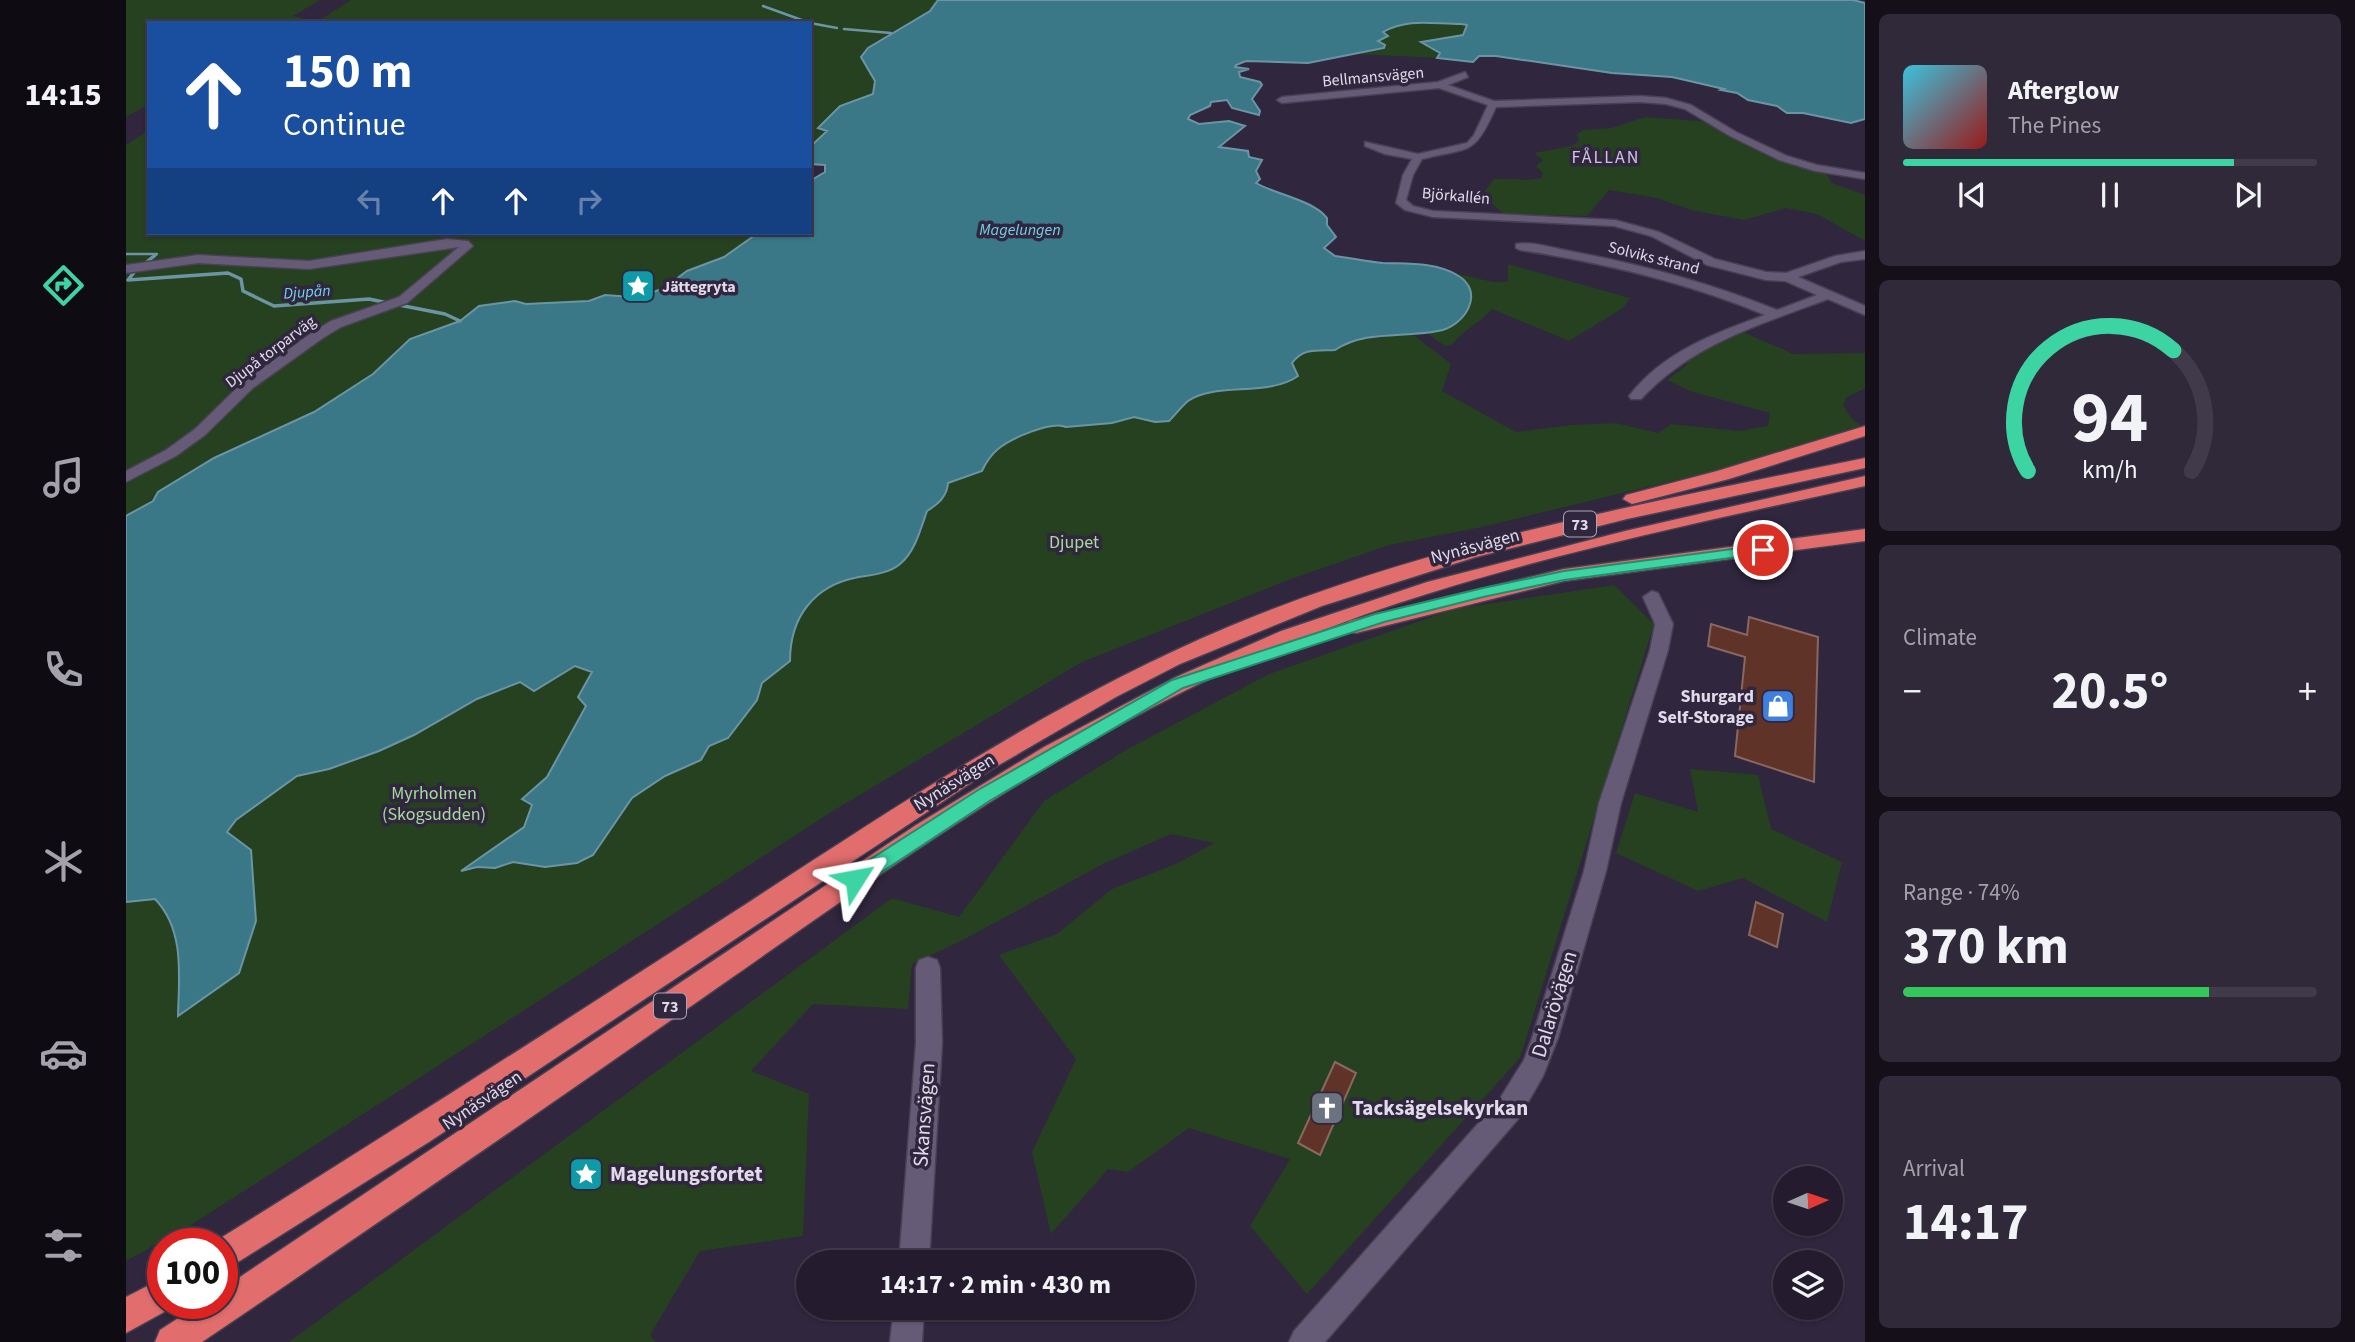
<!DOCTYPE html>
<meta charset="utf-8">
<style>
:root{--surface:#241c2e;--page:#30293a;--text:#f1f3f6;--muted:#a3a1aa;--line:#413a4a;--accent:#3dd4a3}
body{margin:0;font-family:"Source Sans 3",sans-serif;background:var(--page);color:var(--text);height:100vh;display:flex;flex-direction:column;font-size:26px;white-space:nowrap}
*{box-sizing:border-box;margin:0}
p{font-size:23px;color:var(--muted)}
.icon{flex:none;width:38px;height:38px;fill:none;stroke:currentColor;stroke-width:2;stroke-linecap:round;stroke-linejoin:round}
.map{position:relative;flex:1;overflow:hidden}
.side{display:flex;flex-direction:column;gap:14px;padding:14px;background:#140f19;width:490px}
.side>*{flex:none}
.hud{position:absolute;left:21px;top:21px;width:665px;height:214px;border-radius:0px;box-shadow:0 2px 5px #0004,0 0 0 2px var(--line);background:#1a4fa0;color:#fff;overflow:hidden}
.needle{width:46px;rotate:87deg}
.controls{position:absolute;left:1647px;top:1166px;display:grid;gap:14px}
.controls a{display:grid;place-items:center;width:70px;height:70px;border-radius:50%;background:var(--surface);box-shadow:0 2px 5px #0004,0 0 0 2px var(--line);font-size:35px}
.speed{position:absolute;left:21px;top:1228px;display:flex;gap:14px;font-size:35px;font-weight:700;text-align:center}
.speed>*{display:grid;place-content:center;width:91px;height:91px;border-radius:50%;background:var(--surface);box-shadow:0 2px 5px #0004,0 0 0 2px var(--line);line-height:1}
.speed .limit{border:10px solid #d22;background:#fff;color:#111}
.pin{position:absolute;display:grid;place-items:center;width:60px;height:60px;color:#fff;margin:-30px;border:4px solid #fff;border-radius:50%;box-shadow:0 2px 7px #0007}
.me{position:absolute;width:77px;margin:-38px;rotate:56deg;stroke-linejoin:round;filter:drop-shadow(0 0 5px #0008)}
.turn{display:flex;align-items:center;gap:24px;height:147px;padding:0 21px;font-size:32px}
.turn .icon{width:91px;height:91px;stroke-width:2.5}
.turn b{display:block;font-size:49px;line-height:60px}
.lanes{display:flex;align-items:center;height:66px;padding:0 21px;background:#0003;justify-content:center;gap:35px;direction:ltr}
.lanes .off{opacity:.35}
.big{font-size:52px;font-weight:700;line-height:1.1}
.side .widget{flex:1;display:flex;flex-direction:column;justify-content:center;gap:10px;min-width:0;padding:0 24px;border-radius:10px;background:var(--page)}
.side .dial{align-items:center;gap:0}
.dial svg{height:182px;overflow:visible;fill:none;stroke:var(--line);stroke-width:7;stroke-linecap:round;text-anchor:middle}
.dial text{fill:var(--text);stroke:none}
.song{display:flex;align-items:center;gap:21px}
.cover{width:84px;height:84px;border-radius:10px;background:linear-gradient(135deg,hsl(190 70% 55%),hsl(0 70% 35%))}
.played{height:7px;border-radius:4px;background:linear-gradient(90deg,var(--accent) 80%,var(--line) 80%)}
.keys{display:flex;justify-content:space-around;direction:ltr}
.heat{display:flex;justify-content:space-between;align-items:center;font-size:38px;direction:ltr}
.charge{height:10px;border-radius:5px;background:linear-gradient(90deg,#34c759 74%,var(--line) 0)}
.trip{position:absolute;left:670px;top:1250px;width:399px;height:70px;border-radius:35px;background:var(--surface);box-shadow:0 2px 5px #0004,0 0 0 2px var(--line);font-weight:700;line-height:70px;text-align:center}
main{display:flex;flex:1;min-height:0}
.dock{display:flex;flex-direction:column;width:126px;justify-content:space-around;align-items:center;background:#0e0b12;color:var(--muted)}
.dock .icon{width:49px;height:49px}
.dock .on{color:var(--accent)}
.dock b{font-size:32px;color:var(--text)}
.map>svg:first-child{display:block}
</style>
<main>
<nav class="dock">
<b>14:15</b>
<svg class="icon on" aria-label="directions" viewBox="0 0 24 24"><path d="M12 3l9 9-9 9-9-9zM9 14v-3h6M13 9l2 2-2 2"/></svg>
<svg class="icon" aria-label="music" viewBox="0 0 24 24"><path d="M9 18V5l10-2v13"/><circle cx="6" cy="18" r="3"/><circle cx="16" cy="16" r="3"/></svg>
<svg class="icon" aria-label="phone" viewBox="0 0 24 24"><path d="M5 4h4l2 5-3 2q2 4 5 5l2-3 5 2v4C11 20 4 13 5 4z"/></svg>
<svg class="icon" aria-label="climate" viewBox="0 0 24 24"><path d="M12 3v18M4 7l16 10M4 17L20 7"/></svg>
<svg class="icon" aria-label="car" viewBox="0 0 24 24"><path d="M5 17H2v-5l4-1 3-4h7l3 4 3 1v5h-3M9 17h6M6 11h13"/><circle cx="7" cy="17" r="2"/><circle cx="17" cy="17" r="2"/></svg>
<svg class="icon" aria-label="filters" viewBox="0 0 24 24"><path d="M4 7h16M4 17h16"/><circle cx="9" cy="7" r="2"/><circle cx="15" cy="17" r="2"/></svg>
</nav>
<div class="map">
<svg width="1739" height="1342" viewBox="0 0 1739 1342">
<rect width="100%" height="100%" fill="#30263e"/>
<g fill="#254120">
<path d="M0,0H194L167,16L191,22L225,0H812L804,11L742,48C743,61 752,83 747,94L714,106L692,127L701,131L684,147V23H23V104L0,117Z"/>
<path d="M1301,21L1341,25L1337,35L1295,42L1314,54L1311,58L1231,54L1258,48L1252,41L1258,31L1279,23Z"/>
<path d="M1519,117L1584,122L1621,145L1700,173L1706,183L1739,195V241L1691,214L1660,208L1618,220L1565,210L1531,198L1483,190L1461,216L1378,214L1356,195L1368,179C1384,178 1399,182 1415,178L1417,173L1410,166L1417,160L1408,153L1446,146L1453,141L1451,134L1457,130L1486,128Z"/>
<path d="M23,130V233H632L598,257L561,271L538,288L522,294L506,297L479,295L463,301L400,304L389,301L353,306L334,321L284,339L247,374L188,412L114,447L40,487L18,506L0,515V145Z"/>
<path d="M1382,264L1504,298L1497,308L1443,341L1366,309C1355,323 1336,330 1327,344L1319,346L1299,332H1311L1339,280L1328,273L1367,282H1382Z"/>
<path d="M1615,331L1667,354L1739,353V388L1721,397L1717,406L1727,420L1735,425L1637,459L1356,527L1263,545L1165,579L956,662L707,811L62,1227L0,1261V902L29,899C63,934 48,974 53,1016L101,832L110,820L171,776L203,769L253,751L288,735L351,699L394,682L408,691L449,666L466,672L460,706L439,746L421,777L396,798L406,805L398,827L337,870L369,868L387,862L419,867L467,855L506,798L539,776L575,760L583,746L602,738L631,700L636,683L664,661V639L681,606L704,584L751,574L796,531L801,511C818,501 813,491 824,482C834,475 847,469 857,462C864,458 868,452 874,448C886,439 926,420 940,427L986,423L1008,417L1029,422L1043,421C1049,415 1056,406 1063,401C1080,389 1131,388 1152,386L1167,367L1166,363L1171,356L1186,349L1198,351L1224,341L1284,332L1325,364L1316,391L1390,432L1445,425L1490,423L1532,433L1545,424L1613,431L1642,426L1644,413L1564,391L1541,380L1561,365L1562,356Z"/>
<path d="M1488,585L1528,624L1394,1058L1181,1294L1124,1226L1164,1159L1063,1128L1002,1172L982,1169L925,1234L906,1152L950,1059L873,955L931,934L986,889L1052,863L1088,843L1045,834L977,864L837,940L786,964L782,1009L687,1004L625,1071L683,1094L677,1236L574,1251L524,1335L530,1342H163L766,898L833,917L918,801L1000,750L1143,674L1328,609Z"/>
<path d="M1564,769L1632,775L1645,829L1716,862L1701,922L1617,878L1572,891L1490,853L1509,793L1572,812Z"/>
</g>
<path fill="#3a7787" stroke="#6c95a4" stroke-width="2" d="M812,0H1727L1739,3V119L1725,123L1677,113H1661L1651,106L1622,100L1611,93L1595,90L1598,89L1546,77L1486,73L1370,56H1353L1347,62L1311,58L1314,53L1295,42L1337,35L1341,25L1335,24C1306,24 1282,18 1257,32L1262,36L1252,41L1259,45L1258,48L1182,63L1120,61L1110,65L1109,67L1123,69L1113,72L1114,77L1134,82L1136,85L1126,99L1134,111L1133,115L1106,108L1101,100L1085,102L1084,106L1064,115L1062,119L1073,124L1103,121L1119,126L1093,147L1122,151L1123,157L1136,160L1130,171L1134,179L1130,183C1151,195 1187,200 1201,218V225L1210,237L1198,248L1209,256C1225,258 1242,262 1257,263C1282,264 1309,262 1331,275C1361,292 1338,327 1312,331C1275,338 1240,330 1209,350C1192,351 1178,347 1166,363L1172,376C1143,397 1088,382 1062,401C1055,407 1049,415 1043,421L1029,422L1008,417L986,423L940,427C926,420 884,439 872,449C865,455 860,462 856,471L822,483C821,497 812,504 801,511C795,528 789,552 774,564C764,573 746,575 733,577C688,585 664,617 664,661L636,683L631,700L602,738L583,746L575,760L539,776L506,798L467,855L451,863L419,867L387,862L369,868L351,867L335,871L398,827L406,805L396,799L421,777L460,706L452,697L466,672L449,666L408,691L394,682L351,699L288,735L253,751L203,769L171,776L110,820L101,832L125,850L130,921L113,973L52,1016C53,976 59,930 29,899L0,902V516L27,501L32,492L88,458L188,412L247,374L284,339L334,321L353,306L389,301L400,304L463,301L479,295L506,297L522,294L538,288L561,271L598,257L632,233H684V181L699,172V165L684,164V147L701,131L692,128L714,106L747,94L749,81L735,57L742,48L804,11Z"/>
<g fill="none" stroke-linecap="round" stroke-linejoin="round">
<g stroke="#6c95a4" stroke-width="2.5">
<path d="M637,6L684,23"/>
<path d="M684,23L711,28"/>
<path d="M718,29L765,33"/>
<path d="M0,254H31L26,258"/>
</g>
<g stroke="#6c95a4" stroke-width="3.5">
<path d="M17,265L28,256"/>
<path d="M10,270L2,280L102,273L115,279L117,291L148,306L243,299L262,303"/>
<path d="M273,305L319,314L334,321"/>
</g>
</g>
<g fill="#5f3328" stroke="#886860" stroke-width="2">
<path d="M1623,617L1692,637L1688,782L1609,756L1619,657L1582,646L1585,624L1621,635Z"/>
<path d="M1630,902L1657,914L1651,947L1623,935Z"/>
<path d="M1209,1062L1230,1073L1194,1155L1172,1143Z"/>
</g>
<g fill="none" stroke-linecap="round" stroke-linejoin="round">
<g stroke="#484053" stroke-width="3">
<g id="street">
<path d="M1339,72L1342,77L1322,85L1368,101L1514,96L1540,98L1565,105L1610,132L1661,156L1691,165L1739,173V179L1689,171L1653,160L1604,136L1559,109L1540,104L1514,102L1370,107C1348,156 1346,147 1296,159L1287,175L1280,200L1287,206L1307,211L1489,220L1533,232L1589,259L1640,272L1660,273L1709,256L1739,251V259L1715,262L1672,277L1739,306V315L1702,299C1633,325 1566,344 1515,399H1505L1503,396C1537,352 1589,333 1639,315C1560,282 1478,263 1394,250L1390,248V244C1406,241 1427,248 1443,251C1514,264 1584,283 1651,310L1691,295L1659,281L1640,280L1581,265L1525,236L1488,226L1307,217L1279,210L1270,203L1277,175L1286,159L1259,154L1239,146V142L1292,154L1341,143L1348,135L1362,105L1313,88L1156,103L1151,100L1156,97L1312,82Z"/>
<path d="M321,239L342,241L347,246L281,303L215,327L197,338L127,388L79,435L50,456L0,482V471L40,450L69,429L117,382L187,332L205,321L273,297L333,247L183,269L72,263L0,273V265L72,255L183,261Z"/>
<path d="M1526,591L1532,593L1547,624L1542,650L1495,803L1480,871L1432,1038L1417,1076L1393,1118L1199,1342H1163L1168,1331L1373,1100L1398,1060L1406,1038L1458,871L1473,803L1524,650L1529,624L1517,597Z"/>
<path d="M802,957L811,960L814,968L816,1043L803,1262H773L790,1043V968L793,960Z"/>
<path d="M768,1307H798L796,1342H764Z"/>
</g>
</g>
<g stroke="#484053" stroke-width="3">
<g id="highway">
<path d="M1739,426V436L1603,479L1506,504L1497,499L1500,495L1591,471Z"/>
<path d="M1739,458V468L1501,519L1350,557L1196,606L1054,664L990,697L866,769L303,1142L96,1272V1244H85C259,1136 431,1026 603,915C765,810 924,702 1102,627C1304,542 1525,502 1739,458Z"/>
<path d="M1739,476V486C1539,530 1324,573 1136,655C943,738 772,862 601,981C427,1103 252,1223 76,1342H29L34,1330L74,1304H96V1289L790,825L918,747L1050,677L1155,631L1301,582L1499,531Z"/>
<path d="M1739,529V541L1438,581L1230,633L1223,631L1220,626L1223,621L1230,619L1438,569Z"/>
<path d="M37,1278V1304L49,1306L0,1333V1297Z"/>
</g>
</g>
<use href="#street" fill="#665b76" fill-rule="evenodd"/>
<use href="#highway" fill="#e16d6d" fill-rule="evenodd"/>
</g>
<path fill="#3dd4a3" stroke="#288a6a" stroke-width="2" d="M1637,545L1644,550L1642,553L1438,580L1357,597L1258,622L1057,688L865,800L736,885L729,887L723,885L720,879L723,873L852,790L1046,680L1249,614L1357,588L1438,571Z"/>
<defs>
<g id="sight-square" transform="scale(1.75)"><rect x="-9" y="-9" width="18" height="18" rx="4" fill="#0f9aa8" stroke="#30263e"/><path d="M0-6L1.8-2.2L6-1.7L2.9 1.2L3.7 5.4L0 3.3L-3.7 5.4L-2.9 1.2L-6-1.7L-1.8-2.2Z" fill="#fff"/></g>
<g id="shop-square" transform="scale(1.75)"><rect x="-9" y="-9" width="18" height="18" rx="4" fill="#3f7fe0" stroke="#30263e"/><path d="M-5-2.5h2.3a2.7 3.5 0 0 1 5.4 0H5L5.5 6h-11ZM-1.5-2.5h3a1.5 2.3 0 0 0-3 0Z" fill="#fff"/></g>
<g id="church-square" transform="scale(1.75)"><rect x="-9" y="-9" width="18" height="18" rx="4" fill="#6b7280" stroke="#30263e"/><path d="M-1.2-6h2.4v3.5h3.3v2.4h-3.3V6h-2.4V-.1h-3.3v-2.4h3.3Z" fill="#fff"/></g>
</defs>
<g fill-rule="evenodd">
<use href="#sight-square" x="512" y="286"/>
<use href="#shop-square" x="1652" y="706"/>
<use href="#church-square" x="1201" y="1108"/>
<use href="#sight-square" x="460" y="1174"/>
</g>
<g text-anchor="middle" stroke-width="7" stroke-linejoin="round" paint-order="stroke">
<g font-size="16" fill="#e0dae9" stroke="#30263e">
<text transform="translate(1247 76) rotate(-5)" y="6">Bellmansvägen</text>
<text transform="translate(1330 195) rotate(5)" y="6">Björkallén</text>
<text transform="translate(1528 257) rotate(14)" y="6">Solviks strand</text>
<text transform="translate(144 351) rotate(-37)" y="6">Djupå torparväg</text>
</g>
<g font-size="16" font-style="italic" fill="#72d2ec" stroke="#30263e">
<text x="894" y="235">Magelungen</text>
<text transform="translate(181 291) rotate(-4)" y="6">Djupån</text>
</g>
<g font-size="16" font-weight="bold" fill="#e0dae9" stroke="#30263e" text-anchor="start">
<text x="536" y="292">Jättegryta</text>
</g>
<g fill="#30263e" stroke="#aba4b6" stroke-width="2">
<rect x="1438" y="511.5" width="32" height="25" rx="5"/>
<rect x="528" y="993.5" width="32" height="25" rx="5"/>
</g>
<g font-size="16" font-weight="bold" fill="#e0dae9">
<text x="1454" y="530">73</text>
<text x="544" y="1012">73</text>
</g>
<g font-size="18" letter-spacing="2" fill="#cfc4e2" stroke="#30263e">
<text x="1480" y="163">FÅLLAN</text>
</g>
<g font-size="18" fill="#a8da9e" stroke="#30263e">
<text x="948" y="548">Djupet</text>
<text x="308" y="799">Myrholmen<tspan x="308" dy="21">(Skogsudden)</tspan></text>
</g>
<g font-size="18" fill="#e0dae9" stroke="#30263e">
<text transform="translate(1349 546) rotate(-15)" y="6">Nynäsvägen</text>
<text transform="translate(828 782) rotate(-32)" y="6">Nynäsvägen</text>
<text transform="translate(356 1100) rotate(-34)" y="6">Nynäsvägen</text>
</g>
<g font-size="18" font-weight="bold" fill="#e0dae9" stroke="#30263e" text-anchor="end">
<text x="1628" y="702">Shurgard<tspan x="1628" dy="21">Self-Storage</tspan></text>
</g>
<g font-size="21" fill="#e0dae9" stroke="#30263e">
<text transform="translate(1428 1004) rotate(-73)" y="7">Dalarövägen</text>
<text transform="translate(798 1115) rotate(-86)" y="7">Skansvägen</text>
</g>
<g font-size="21" font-weight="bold" fill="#e0dae9" stroke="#30263e" text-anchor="start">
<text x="1226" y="1115">Tacksägelsekyrkan</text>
<text x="484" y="1181">Magelungsfortet</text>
</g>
</g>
</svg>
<div class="controls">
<a><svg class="needle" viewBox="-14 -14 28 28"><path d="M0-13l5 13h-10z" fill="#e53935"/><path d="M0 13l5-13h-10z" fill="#a3a1aa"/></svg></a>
<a><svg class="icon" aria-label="layers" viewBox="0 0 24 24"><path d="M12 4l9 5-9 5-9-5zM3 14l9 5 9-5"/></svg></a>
</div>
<div class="speed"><div class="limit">100</div></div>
<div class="pin" style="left:1637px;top:550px;background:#d93025"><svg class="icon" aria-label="arrive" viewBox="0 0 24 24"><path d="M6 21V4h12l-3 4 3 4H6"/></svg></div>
<svg class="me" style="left:729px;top:879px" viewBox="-20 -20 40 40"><path d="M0-17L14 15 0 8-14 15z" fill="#3dd4a3" stroke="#fff" stroke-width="4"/></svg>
<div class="trip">14:17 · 2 min · 430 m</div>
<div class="hud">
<div class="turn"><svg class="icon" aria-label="ahead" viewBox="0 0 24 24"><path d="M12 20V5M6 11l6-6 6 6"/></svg><div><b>150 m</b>Continue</div></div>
<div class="lanes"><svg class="icon off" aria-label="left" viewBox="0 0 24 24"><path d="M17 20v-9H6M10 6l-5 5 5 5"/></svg><svg class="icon" aria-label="ahead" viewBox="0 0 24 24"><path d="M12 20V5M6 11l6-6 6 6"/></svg><svg class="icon" aria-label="ahead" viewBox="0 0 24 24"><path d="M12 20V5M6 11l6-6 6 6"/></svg><svg class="icon off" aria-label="right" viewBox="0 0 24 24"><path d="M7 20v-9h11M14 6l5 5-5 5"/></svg></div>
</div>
</div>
<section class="side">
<div class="widget">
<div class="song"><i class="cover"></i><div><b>Afterglow</b><p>The Pines</p></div></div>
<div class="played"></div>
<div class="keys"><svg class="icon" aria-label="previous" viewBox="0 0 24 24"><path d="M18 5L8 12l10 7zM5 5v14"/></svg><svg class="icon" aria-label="pause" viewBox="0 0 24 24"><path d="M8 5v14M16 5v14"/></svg><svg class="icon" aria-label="next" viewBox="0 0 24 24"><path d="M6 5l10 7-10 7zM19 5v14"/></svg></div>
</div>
<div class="widget dial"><svg viewBox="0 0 100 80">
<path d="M14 69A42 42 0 1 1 86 69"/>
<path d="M14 69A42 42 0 0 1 78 16" stroke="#3dd4a3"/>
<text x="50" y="56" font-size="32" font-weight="700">94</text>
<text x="50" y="72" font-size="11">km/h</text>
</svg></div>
<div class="widget"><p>Climate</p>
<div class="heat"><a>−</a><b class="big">20.5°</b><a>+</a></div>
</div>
<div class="widget"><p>Range · 74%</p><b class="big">370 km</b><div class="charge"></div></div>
<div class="widget"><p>Arrival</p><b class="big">14:17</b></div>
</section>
</main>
